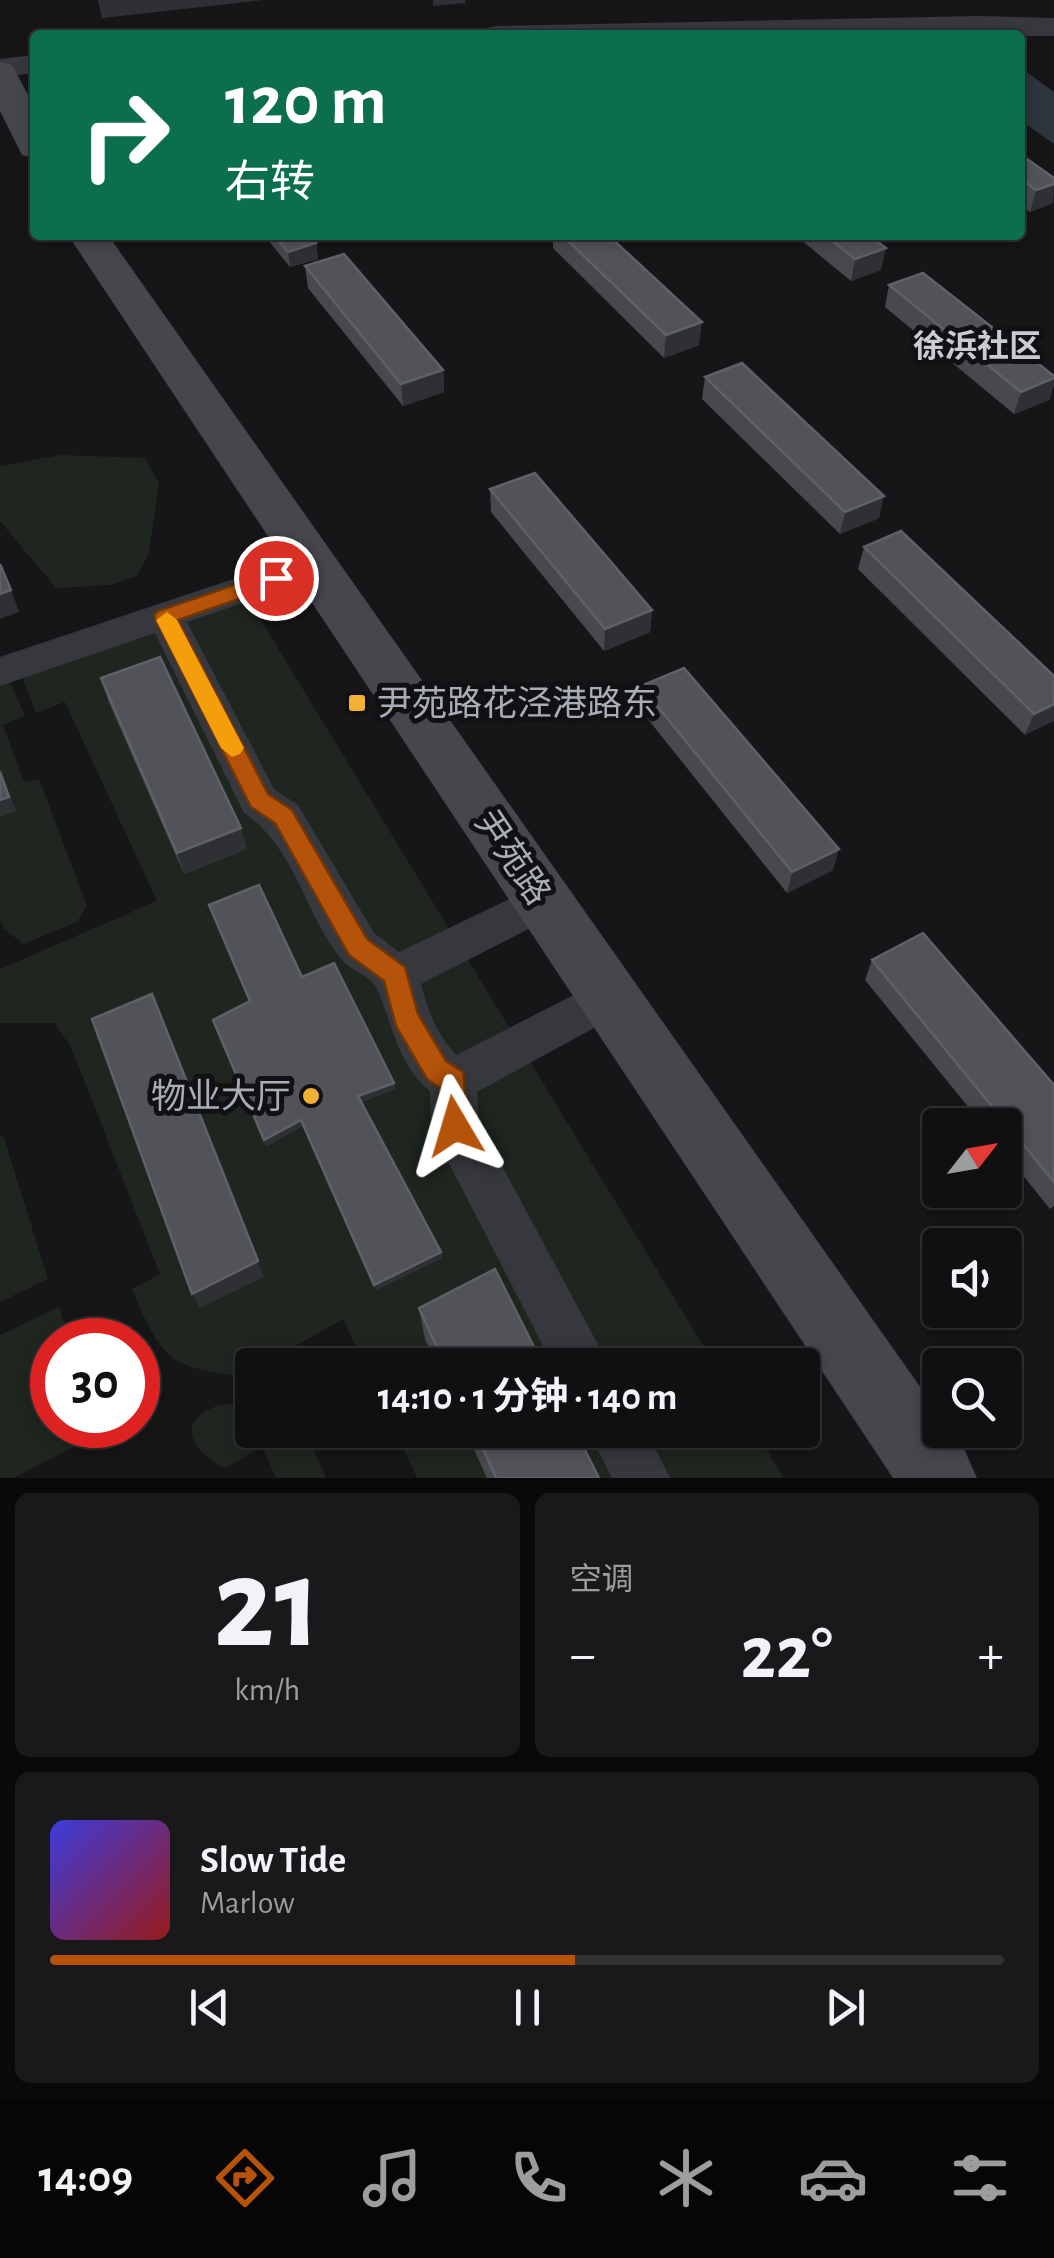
<!DOCTYPE html>
<html lang="zh">
<meta charset="utf-8">
<style>
:root{--surface:#101012;--page:#19191b;--text:#f1f3f6;--muted:#9c9d9f;--line:#303032;--accent:#b45309}
body{margin:0;font-family:"Alegreya Sans","Noto Sans SC",sans-serif;background:var(--page);color:var(--text);height:100vh;display:flex;flex-direction:column;font-size:38px;white-space:nowrap}
*{box-sizing:border-box;margin:0}
p{font-size:32px;color:var(--muted)}
.icon{flex:none;width:55px;height:55px;fill:none;stroke:currentColor;stroke-width:2;stroke-linecap:round;stroke-linejoin:round}
.map{position:relative;height:1478px;overflow:hidden}
.details{display:flex;flex-direction:column;gap:15px;padding:15px;background:#09090a;flex:1}
.details>*{flex:none}
.top-card{position:absolute;left:30px;top:30px;width:995px;height:210px;border-radius:10px;box-shadow:0 5px 15px #0003,0 0 0 2px var(--line);background:#0b6e4f;color:#fff;overflow:hidden}
.needle{width:65px;rotate:59deg}
.tools{position:absolute;left:922px;top:1108px;display:grid;gap:20px}
.tools a{display:grid;place-items:center;width:100px;height:100px;border-radius:10px;background:var(--surface);box-shadow:0 5px 15px #0003,0 0 0 2px var(--line);font-size:50px}
.speed{position:absolute;left:30px;top:1318px;display:flex;gap:20px;font-size:50px;font-weight:700;text-align:center}
.speed>*{display:grid;place-content:center;width:130px;height:130px;border-radius:50%;background:var(--surface);box-shadow:0 5px 15px #0003,0 0 0 2px var(--line);line-height:1}
.speed .limit{border:15px solid #d22;background:#fff;color:#111}
.pin{position:absolute;display:grid;place-items:center;width:85px;height:85px;color:#fff;margin:-42px;border:5px solid #fff;border-radius:50%;box-shadow:0 2px 10px #0007}
.me{position:absolute;width:110px;margin:-55px;rotate:353deg;stroke-linejoin:round;filter:drop-shadow(0 0 8px #0008)}
.turn{display:flex;align-items:center;gap:35px;height:210px;padding:0 30px;font-size:45px}
.turn .icon{width:130px;height:130px;stroke-width:2.5}
.turn b{display:block;font-size:70px;line-height:85px}
.big{font-size:75px;font-weight:700;line-height:1.1}
.details .widget{flex:1;display:flex;flex-direction:column;justify-content:center;gap:15px;min-width:0;padding:0 35px;border-radius:15px;background:var(--page)}
.details .dial{align-items:center;gap:0}
.dial b{font-size:130px;line-height:1}
.song{display:flex;align-items:center;gap:30px}
.cover{width:120px;height:120px;border-radius:15px;background:linear-gradient(135deg,hsl(240 70% 55%),hsl(0 70% 35%))}
.played{height:10px;border-radius:5px;background:linear-gradient(90deg,var(--accent) 55%,var(--line) 55%)}
.keys{display:flex;justify-content:space-around;direction:ltr}
.heat{display:flex;justify-content:space-between;align-items:center;font-size:55px;direction:ltr}
.details .tiles{flex:1;display:grid;gap:15px;grid-template-columns:1fr 1fr}
.widget:last-child{grid-column:span 2}
.trip{position:absolute;left:235px;top:1348px;width:585px;height:100px;border-radius:10px;background:var(--surface);box-shadow:0 5px 15px #0003,0 0 0 2px var(--line);font-weight:700;line-height:100px;text-align:center}
.menu{display:flex;height:160px;justify-content:space-around;align-items:center;background:#060607;color:var(--muted)}
.menu .icon{width:70px;height:70px}
.menu .on{color:var(--accent)}
.menu b{font-size:45px;color:var(--text)}
.map>svg:first-child{display:block}
</style>
<div class="map">
<svg width="1054" height="1478" viewBox="0 0 1054 1478">
<rect width="100%" height="100%" fill="#161618"/>
<g fill="#1e261f">
<path d="M60,455L145,458L159,483L149,553L137,576L111,585L56,588L0,521V466Z"/>
<path d="M245,594L715,1365H365L343,1319L262,1365H252V1371L243,1376C166,1368 161,1357 132,1289L160,1274L71,1047L54,1023H0V969L157,901L65,702L36,713L18,666Z"/>
<path d="M5,670L25,716L3,725L24,782L39,779L87,906L77,922L24,944L4,929L0,920V672Z"/>
<path d="M3,1135L48,1279L0,1302V1136Z"/>
<path d="M59,1307L70,1340H52V1425H96L99,1434L13,1478H0V1335Z"/>
<path d="M252,1401V1430H305L326,1478H276L262,1447L225,1468C202,1458 174,1430 206,1411C219,1403 237,1403 252,1401Z"/>
<path d="M395,1430H754L784,1478H417Z"/>
</g>
<path fill="#2c353c" d="M1020,67L1054,92V144L1020,120Z"/>
<g fill="none" stroke-linecap="round" stroke-linejoin="round">
<g fill="#37383d" fill-rule="evenodd">
<path d="M314,552L327,556L332,565L327,574L187,622L274,789L298,805L374,933L399,952L543,883L558,888L565,901L558,914L421,984C428,1012 437,1034 456,1055L609,977L625,983L632,997L625,1011L477,1092L479,1123L609,1365H553L438,1142L431,1126L430,1091C397,1064 393,1025 377,989C371,976 351,971 342,960C304,914 296,848 244,813L155,633L0,686V657Z"/>
<path d="M588,1430H646L670,1478H612Z"/>
</g>
<g fill="#37383d" fill-rule="evenodd">
<path d="M978,16L1054,18V36L482,35L486,28L497,26Z"/>
<path d="M35,55V73L0,77V59Z"/>
</g>
<g fill="#45474d" fill-rule="evenodd">
<path d="M0,62L12,65L35,108V158L22,155L0,111Z"/>
<path d="M68,235H108L940,1415V1430H951L965,1451L977,1478H893Z"/>
</g>
</g>
<g fill="#47494d">
<path d="M1020,154L1053,203L1030,212L1020,205Z"/>
<path d="M264,235H309L316,243L318,259L290,267Z"/>
<path d="M553,235H608L699,345L664,358L553,248Z"/>
<path d="M795,235H869L881,270L851,281Z"/>
<path d="M305,266L443,370L444,392L403,406L308,288Z"/>
<path d="M889,285L1054,376V384L1049,400L1014,414L885,307Z"/>
<path d="M705,377L879,518L840,534L702,399Z"/>
<path d="M490,489L652,610L650,632L604,651L491,512Z"/>
<path d="M864,547L1054,676L1025,735L858,569Z"/>
<path d="M101,678L247,849L184,874L108,700Z"/>
<path d="M641,686L833,870L787,893L639,708Z"/>
<path d="M209,905L302,977L396,1089L361,1102L441,1252L442,1258L376,1290L303,1126L266,1146L213,1020L250,1001Z"/>
<path d="M872,960L1054,1085V1206L1050,1209L1005,1153V1125H983L865,980Z"/>
<path d="M419,1308L543,1365H436L425,1339Z"/>
<path d="M465,1430H575L599,1478H487Z"/>
</g>
<g fill="#2f3033">
<path d="M98,0H264L102,18Z"/>
<path d="M433,0H465L466,3L433,6Z"/>
<path d="M1054,184L1053,203L1030,212L1036,190Z"/>
<path d="M316,243L318,259L290,267L288,252Z"/>
<path d="M886,248L881,270L851,281L855,259Z"/>
<path d="M702,322L699,345L664,358L666,335Z"/>
<path d="M443,370L444,392L403,406L401,384Z"/>
<path d="M1054,378V384L1049,400L1014,414L1021,392Z"/>
<path d="M884,496L879,518L840,534L845,512Z"/>
<path d="M11,590L19,612L0,619V594Z"/>
<path d="M652,610L650,632L604,651L605,629Z"/>
<path d="M1054,704V721L1025,735L1034,714Z"/>
<path d="M0,768L16,811L0,817Z"/>
<path d="M241,828L247,849L184,874L177,853Z"/>
<path d="M839,849L833,870L787,893L792,872Z"/>
<path d="M152,994L264,1277L200,1308L192,1294Z"/>
<path d="M394,1083L396,1089L359,1103L358,1096Z"/>
<path d="M301,1120L303,1126L266,1146L264,1140Z"/>
<path d="M441,1252L442,1258L376,1290L374,1285Z"/>
</g>
<g fill="#525359" stroke="#5f6168" stroke-width="2.5">
<path d="M1020,154L1054,178V184L1036,190L1020,178Z"/>
<path d="M274,235H309L316,243L288,252Z"/>
<path d="M562,235H608L702,322L666,335Z"/>
<path d="M825,235H869L886,248L855,259Z"/>
<path d="M344,254L443,370L401,384L305,266Z"/>
<path d="M923,273L1054,376V378L1021,392L889,285Z"/>
<path d="M742,363L884,496L845,512L705,377Z"/>
<path d="M535,473L652,610L605,629L490,489Z"/>
<path d="M901,531L1054,676V704L1034,714L864,547Z"/>
<path d="M0,564L11,590L0,594Z"/>
<path d="M160,657L241,828L177,853L101,678Z"/>
<path d="M684,668L839,849L792,872L641,686Z"/>
<path d="M0,772L9,797L0,800Z"/>
<path d="M259,885L302,977L334,963L394,1083L358,1096L441,1252L374,1285L301,1120L264,1140L213,1020L250,1001L209,905Z"/>
<path d="M923,933L1054,1085V1182L872,960Z"/>
<path d="M152,994L258,1261L192,1294L92,1019Z"/>
<path d="M495,1269L543,1365H445L419,1308Z"/>
<path d="M475,1430H575L599,1478H496Z"/>
</g>
<path fill="#b45309" stroke="#753606" stroke-width="2.5" d="M276,571L287,578L284,583L178,620L268,794L292,810L367,939L405,967L418,1014L446,1061L463,1072L469,1126L465,1135L455,1139L445,1135L441,1126L440,1088L427,1079L396,1026L384,981L349,955L275,823L251,807L154,616L158,611Z"/>
<path fill="#f59e0b" d="M167,612L177,620L244,748L240,754L232,757L221,748L156,620Z"/>
<g fill="#f2b134" stroke="#111113" stroke-width="4">
<rect x="347" y="693" width="20" height="20" rx="5"/>
<circle cx="311" cy="1096" r="10"/>
</g>
<g text-anchor="middle" stroke-width="10" stroke-linejoin="round" paint-order="stroke">
<g font-size="32" font-weight="bold" fill="#c9ccd4" stroke="#111113">
<text x="977" y="357">徐浜社区</text>
</g>
<g font-size="35" fill="#a8adb8" stroke="#111113" text-anchor="start">
<text x="377" y="715">尹苑路花泾港路东</text>
<text x="291" y="1108" text-anchor="end">物业大厅</text>
</g>
<g font-size="35" fill="#a8adb8" stroke="#111113">
<text transform="translate(513 857) rotate(56)" y="12">尹苑路</text>
</g>
</g>
</svg>
<div class="tools">
<a><svg class="needle" viewBox="-14 -14 28 28"><path d="M0-13l5 13h-10z" fill="#e53935"/><path d="M0 13l5-13h-10z" fill="#9c9d9f"/></svg></a>
<a><svg class="icon" aria-label="sound" viewBox="0 0 24 24"><path d="M4 9h4l5-4v14l-5-4H4zM17 9q2 3 0 6"/></svg></a>
<a><svg class="icon" aria-label="search" viewBox="0 0 24 24"><circle cx="10" cy="10" r="6"/><path d="M15 15l6 6"/></svg></a>
</div>
<div class="speed"><div class="limit">30</div></div>
<div class="pin" style="left:276px;top:578px;background:#d93025"><svg class="icon" aria-label="arrive" viewBox="0 0 24 24"><path d="M6 21V4h12l-3 4 3 4H6"/></svg></div>
<svg class="me" style="left:455px;top:1126px" viewBox="-20 -20 40 40"><path d="M0-17L14 15 0 8-14 15z" fill="#b45309" stroke="#fff" stroke-width="4"/></svg>
<div class="trip">14:10 · 1 分钟 · 140 m</div>
<div class="top-card">
<div class="turn"><svg class="icon" aria-label="right" viewBox="0 0 24 24"><path d="M7 20v-9h11M14 6l5 5-5 5"/></svg><div><b>120 m</b>右转</div></div>
</div>
</div>
<section class="details">
<div class="tiles">
<div class="widget dial"><b>21</b><p>km/h</p></div>
<div class="widget"><p>空调</p>
<div class="heat"><a>−</a><b class="big">22°</b><a>+</a></div>
</div>
<div class="widget">
<div class="song"><i class="cover"></i><div><b>Slow Tide</b><p>Marlow</p></div></div>
<div class="played"></div>
<div class="keys"><svg class="icon" aria-label="previous" viewBox="0 0 24 24"><path d="M18 5L8 12l10 7zM5 5v14"/></svg><svg class="icon" aria-label="pause" viewBox="0 0 24 24"><path d="M8 5v14M16 5v14"/></svg><svg class="icon" aria-label="next" viewBox="0 0 24 24"><path d="M6 5l10 7-10 7zM19 5v14"/></svg></div>
</div>
</div>
</section>
<nav class="menu">
<b>14:09</b>
<svg class="icon on" aria-label="directions" viewBox="0 0 24 24"><path d="M12 3l9 9-9 9-9-9zM9 14v-3h6M13 9l2 2-2 2"/></svg>
<svg class="icon" aria-label="music" viewBox="0 0 24 24"><path d="M9 18V5l10-2v13"/><circle cx="6" cy="18" r="3"/><circle cx="16" cy="16" r="3"/></svg>
<svg class="icon" aria-label="phone" viewBox="0 0 24 24"><path d="M5 4h4l2 5-3 2q2 4 5 5l2-3 5 2v4C11 20 4 13 5 4z"/></svg>
<svg class="icon" aria-label="climate" viewBox="0 0 24 24"><path d="M12 3v18M4 7l16 10M4 17L20 7"/></svg>
<svg class="icon" aria-label="car" viewBox="0 0 24 24"><path d="M5 17H2v-5l4-1 3-4h7l3 4 3 1v5h-3M9 17h6M6 11h13"/><circle cx="7" cy="17" r="2"/><circle cx="17" cy="17" r="2"/></svg>
<svg class="icon" aria-label="filters" viewBox="0 0 24 24"><path d="M4 7h16M4 17h16"/><circle cx="9" cy="7" r="2"/><circle cx="15" cy="17" r="2"/></svg>
</nav>
